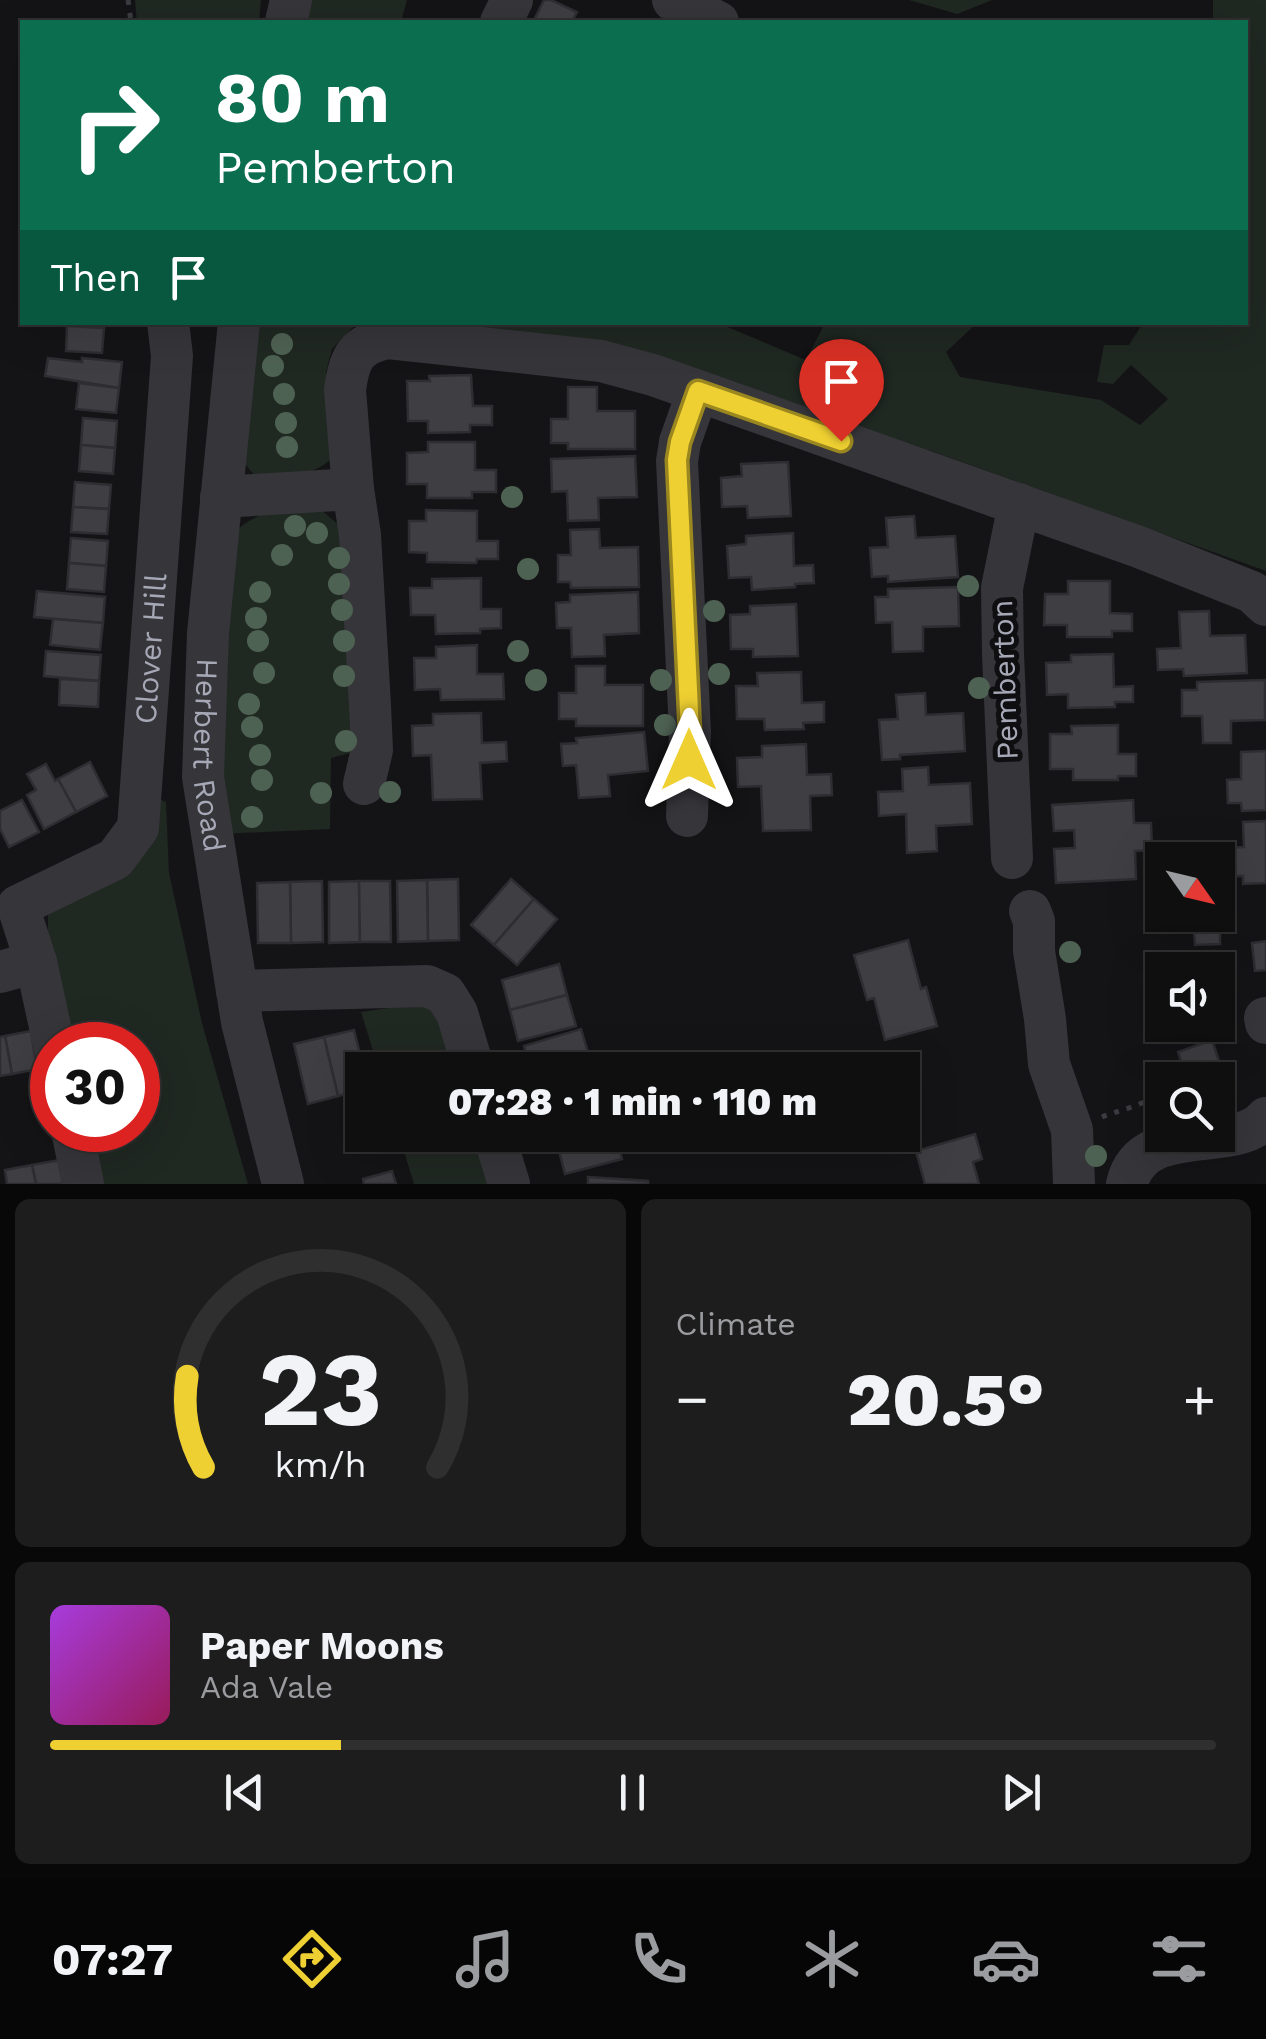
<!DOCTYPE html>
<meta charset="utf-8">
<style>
:root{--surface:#0f0f10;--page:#1d1d1e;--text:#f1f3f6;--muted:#9b9c9f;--line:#2f2f30;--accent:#efd032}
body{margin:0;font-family:"Work Sans",sans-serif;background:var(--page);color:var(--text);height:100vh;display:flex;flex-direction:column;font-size:38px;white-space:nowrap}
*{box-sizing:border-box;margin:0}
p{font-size:32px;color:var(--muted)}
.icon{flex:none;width:55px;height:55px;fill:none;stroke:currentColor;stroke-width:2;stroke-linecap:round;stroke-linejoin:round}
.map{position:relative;height:1184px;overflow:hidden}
.side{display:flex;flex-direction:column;gap:15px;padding:15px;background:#080809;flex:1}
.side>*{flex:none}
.guide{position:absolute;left:20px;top:20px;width:1228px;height:305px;border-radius:0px;box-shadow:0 10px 40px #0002,0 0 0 2px var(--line);background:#0b6e4f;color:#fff;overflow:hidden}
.needle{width:65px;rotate:124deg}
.tools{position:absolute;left:1145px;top:842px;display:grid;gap:20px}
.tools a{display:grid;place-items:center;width:90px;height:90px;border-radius:0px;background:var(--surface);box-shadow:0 10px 40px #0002,0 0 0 2px var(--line);font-size:50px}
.speed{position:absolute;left:30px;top:1022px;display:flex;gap:20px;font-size:50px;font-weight:700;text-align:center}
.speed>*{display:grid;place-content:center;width:130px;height:130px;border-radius:50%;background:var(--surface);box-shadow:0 10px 40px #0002,0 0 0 2px var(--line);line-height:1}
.speed .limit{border:15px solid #d22;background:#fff;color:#111}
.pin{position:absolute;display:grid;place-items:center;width:85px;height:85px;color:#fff;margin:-102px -42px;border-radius:50% 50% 50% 0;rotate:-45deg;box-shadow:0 0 10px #0007}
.pin .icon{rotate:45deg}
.me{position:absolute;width:110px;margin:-55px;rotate:0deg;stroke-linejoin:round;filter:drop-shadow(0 0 8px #0008)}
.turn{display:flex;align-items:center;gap:35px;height:210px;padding:0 30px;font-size:45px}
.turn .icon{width:130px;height:130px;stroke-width:2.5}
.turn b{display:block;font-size:70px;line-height:85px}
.then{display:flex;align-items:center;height:95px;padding:0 30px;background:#0003;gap:20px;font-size:38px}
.big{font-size:75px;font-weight:800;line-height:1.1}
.side .card{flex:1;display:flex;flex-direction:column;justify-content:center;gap:15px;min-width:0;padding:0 35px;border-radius:15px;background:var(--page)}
.side .dial{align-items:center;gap:0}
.dial svg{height:260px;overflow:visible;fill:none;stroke:var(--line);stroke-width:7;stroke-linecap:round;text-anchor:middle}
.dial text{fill:var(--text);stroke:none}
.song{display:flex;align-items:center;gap:30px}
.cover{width:120px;height:120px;border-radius:15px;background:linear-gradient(135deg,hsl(280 70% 55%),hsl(330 70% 35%))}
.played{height:10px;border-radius:5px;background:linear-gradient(90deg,var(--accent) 25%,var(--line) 25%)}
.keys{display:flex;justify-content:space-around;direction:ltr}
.heat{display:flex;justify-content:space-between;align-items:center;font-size:55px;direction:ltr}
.side .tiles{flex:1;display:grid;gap:15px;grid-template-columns:1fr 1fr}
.card:last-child{grid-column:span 2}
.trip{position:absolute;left:345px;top:1052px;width:575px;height:100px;border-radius:0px;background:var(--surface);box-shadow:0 10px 40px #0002,0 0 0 2px var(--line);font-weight:800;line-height:100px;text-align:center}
.menu{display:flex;height:160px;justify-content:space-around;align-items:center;background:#060606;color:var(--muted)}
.menu .icon{width:70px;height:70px}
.menu .selected{color:var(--accent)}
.menu b{font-size:45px;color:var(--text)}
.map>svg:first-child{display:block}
</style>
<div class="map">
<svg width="1266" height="1184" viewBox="0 0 1266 1184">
<rect width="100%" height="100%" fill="#141416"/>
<g fill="#202822">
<path d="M135,0H261L259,22H137Z"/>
<path d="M284,0H407L401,22H284Z"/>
<path d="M909,0H992L957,14Z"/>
<path d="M1213,0H1266V571L937,453L842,422L400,328L355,325L332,349L326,372L330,460C310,478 281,476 255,476L240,458L250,322L718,323L806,360L825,323H977L946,352L960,377L1101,400L1140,425L1168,399L1131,365L1113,384L1097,382L1104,345H1129L1143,323L1245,322V22H1213Z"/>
<path d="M320,509L339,525L358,751L331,758L330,829L220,834L217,800L235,532C260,507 286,511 320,509Z"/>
<path d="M157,798L166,802L169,873L202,1023L248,1184H102L91,1130H138V1045H73L48,942V915L61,897Z"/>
<path d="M416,1004L441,1015L457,1070H379L361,1012Z"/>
<path d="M399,1135H478L493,1184H414Z"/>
</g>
<g fill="#3e3e43" stroke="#2e2e32" stroke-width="2.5">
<path d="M544,0H551L577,12L572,22H533Z"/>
<path d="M104,322V328L57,323V322Z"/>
<path d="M67,326L104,328L102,353L66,351Z"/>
<path d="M48,358L82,362V358L122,362L119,388L45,376Z"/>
<path d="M471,375L473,406H492V425H470V432L428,433V421H408L407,381H430L429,376Z"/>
<path d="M79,383L119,388L116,413L76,409Z"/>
<path d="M568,387H597V411H635V449H568V443H551V419H568Z"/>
<path d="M83,418L117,421L115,448L81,445Z"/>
<path d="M428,442H475V470H496V492H472V498H427V484H407V453L428,452Z"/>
<path d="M81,445L115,448L113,474L79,471Z"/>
<path d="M635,456L637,497L598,498L599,520L568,521L567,491L552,492L551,459Z"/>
<path d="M788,462L791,516L748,518L747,506L722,507L721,478L742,476L741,464Z"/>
<path d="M75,482L111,485L109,509L73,507Z"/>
<path d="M73,507L109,509L107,534L71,532Z"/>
<path d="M426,510L477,511V541H498V559H477L476,563L427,562V553L409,552V521H426Z"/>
<path d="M914,516L916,538L955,536L958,577L888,582V576L872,577L870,548L888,547L886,518Z"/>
<path d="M599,529L600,548L638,547L639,587L571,588L570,582H558V555H571L570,530Z"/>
<path d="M793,533L794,566L813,565L814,583L795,584V587L752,590L751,577L729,578L727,546L746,544V536Z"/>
<path d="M71,538L108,541L106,566L69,563Z"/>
<path d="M69,563L106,566L104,592L67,589Z"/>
<path d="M481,578V609H501V628L480,629V633L436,634L435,615H411L410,588H432V579Z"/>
<path d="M1068,581H1110V613L1132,614V631H1112V637H1067V625H1044L1045,594H1068Z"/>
<path d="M958,587L959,626L923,627V651L893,652L892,622L876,623L875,597H888V589Z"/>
<path d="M37,591L105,597L103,623L34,617Z"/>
<path d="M638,592L639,633L604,635L605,656L572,657L571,628H557L556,603L570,602V595Z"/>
<path d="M796,604L798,656L753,657V649H731L730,615L750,614V606Z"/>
<path d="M1209,611L1210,636L1245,635L1247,673L1184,676L1183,669L1158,670L1157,649L1181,648L1179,612Z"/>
<path d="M53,619L103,623L100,650L50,645Z"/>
<path d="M477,645V674H503L504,699L441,700L440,689L415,690L414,658H436V647Z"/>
<path d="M46,651L101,655L99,681L44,676Z"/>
<path d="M1113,654L1114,687L1133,686V702H1115V707L1068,708V694L1047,695L1046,663L1071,662V655Z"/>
<path d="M576,666H605V685H643V726H576V719H559V693H576Z"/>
<path d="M801,672L802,703L824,702V722L803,723L804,729L765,730L764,719H737L736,686H758L757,673Z"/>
<path d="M60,679L99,681L98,707L59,705Z"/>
<path d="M1265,680V720L1231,721V743H1203L1202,716H1182V690H1197V682Z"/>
<path d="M925,693L926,715L963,713L965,751L900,755V759L882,760L879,720L898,719L896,695Z"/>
<path d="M481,713L482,743L506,742L507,761L480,763L482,799L433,800L431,755L413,756L412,726L433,725V714Z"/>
<path d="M1118,725V754H1136V776H1118V780H1073V769H1050V734H1072L1071,726Z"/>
<path d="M644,732L648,771L608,775L610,796L579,798L576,765L563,766L561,744L577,743L576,738Z"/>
<path d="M806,744L807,775L831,774L832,795L810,796L811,830L763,831L761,786L738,787L737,758L762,757V746Z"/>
<path d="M1266,751V810L1242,811L1241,803H1228L1227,780L1241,779V752Z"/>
<path d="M90,762L107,796L76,812L58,779Z"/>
<path d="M46,764L55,781L58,779L76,812L44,829L27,795L36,790L27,774Z"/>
<path d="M928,767L929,785L970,783L972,824L936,826L937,851L907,853L906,814L879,816L878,792L903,791L902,769Z"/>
<path d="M22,800L39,832L9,847L0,829V811Z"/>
<path d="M1133,800L1134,823H1151L1152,850L1135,851L1136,879L1056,883L1054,849L1075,848L1074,830L1054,831L1052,805Z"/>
<path d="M1266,821V883L1243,884V876H1229L1228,848L1244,847L1243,822Z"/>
<path d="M458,879L459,940L428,941L427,880Z"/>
<path d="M511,879L534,899L494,945L471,925Z"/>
<path d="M427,880L428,941L398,942L397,881Z"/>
<path d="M322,881L323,942L291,943L290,882Z"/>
<path d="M359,881L360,942L329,943V882Z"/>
<path d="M359,881H390L391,942H360Z"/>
<path d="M290,882L291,943H258L257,883Z"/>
<path d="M534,899L557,919L517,965L494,945Z"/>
<path d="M1161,913L1191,915L1192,932L1162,933Z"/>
<path d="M1220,929V944L1195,945L1194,930Z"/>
<path d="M908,940L921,989L926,987L937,1026L885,1040L874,998L867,1000L854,955Z"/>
<path d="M1266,941V970L1255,971L1252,943Z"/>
<path d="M1214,951L1216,970H1162V1025H1196L1197,1027L1156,1034L1153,1015L1161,1014L1156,990L1149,991L1145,971L1154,969L1153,960Z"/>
<path d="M559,964L567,995L510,1010L502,980Z"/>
<path d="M567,995L576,1026L518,1041L510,1010Z"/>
<path d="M581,1029L590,1059L553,1070H531L524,1046Z"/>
<path d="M354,1030L364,1070L362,1090L338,1096L324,1037Z"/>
<path d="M31,1031L37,1069L12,1074L5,1036Z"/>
<path d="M5,1036L12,1074L0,1076V1037Z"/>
<path d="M324,1037L338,1096L308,1104L294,1044Z"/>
<path d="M1212,1040L1224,1076L1211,1080H1162V1093L1156,1073L1182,1064L1178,1052Z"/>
<path d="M590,1059L593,1070H553Z"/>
<path d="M975,1134L982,1159L973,1162L979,1184H925L916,1151Z"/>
<path d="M587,1135H616L622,1159L565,1174L557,1143Z"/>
<path d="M60,1160L64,1184H36L32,1165Z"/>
<path d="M32,1165L36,1184H7L5,1170Z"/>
<path d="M392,1171L396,1184H364L363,1179Z"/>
<path d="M588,1177L648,1181V1184H588Z"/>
</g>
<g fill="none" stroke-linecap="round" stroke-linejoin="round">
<g stroke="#3b3c41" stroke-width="5" stroke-dasharray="5 8" stroke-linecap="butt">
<path d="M128,0L131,22"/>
<path d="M1102,1117C1113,1112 1150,1104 1154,1094C1156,1089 1150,1075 1149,1070"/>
</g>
<g stroke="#35353a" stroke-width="42">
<path d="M673,0L718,22"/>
<path d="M286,22L291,0"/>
<path d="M501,22L512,0"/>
<path id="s1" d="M239,322L208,633L203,777L242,1022L283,1184"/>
<path d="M221,497L353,489"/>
<path d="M364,784L372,750L370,705L360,535L353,489L345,390C349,358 356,344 388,338L601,361L653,375L1139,547L1252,592L1266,605"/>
<path d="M687,816L690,732L677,461L680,442L698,391"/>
<path d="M1012,858L1003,654L1002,588L1019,504"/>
<path d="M1030,911L1034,921V951L1045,1019L1049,1064L1072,1130L1074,1184"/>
<path id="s2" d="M36,962L18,906L115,859L138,828L172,356L168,322"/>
<path d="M0,972L36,962L54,1045"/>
<path d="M237,991L427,986L445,994L457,1013L474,1070"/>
<path d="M1265,1018L1266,1023"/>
<path d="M72,1130L83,1184"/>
<path d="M494,1135L509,1184"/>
<path d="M1127,1184C1142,1119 1236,1155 1266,1118"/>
</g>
</g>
<g fill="#4e6253">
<circle cx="282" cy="344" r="11"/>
<circle cx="273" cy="366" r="11"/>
<circle cx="284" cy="394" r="11"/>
<circle cx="286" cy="423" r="11"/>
<circle cx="287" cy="447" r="11"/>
<circle cx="512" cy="497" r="11"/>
<circle cx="295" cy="526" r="11"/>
<circle cx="317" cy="533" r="11"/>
<circle cx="282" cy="555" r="11"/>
<circle cx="339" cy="558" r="11"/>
<circle cx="528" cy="569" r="11"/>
<circle cx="339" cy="584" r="11"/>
<circle cx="968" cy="586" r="11"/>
<circle cx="260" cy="592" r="11"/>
<circle cx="342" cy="610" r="11"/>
<circle cx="714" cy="611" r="11"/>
<circle cx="256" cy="618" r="11"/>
<circle cx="258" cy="641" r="11"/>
<circle cx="344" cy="641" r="11"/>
<circle cx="518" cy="651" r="11"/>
<circle cx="264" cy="673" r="11"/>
<circle cx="719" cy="674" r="11"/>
<circle cx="344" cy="676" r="11"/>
<circle cx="536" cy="680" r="11"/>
<circle cx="661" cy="680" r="11"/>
<circle cx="979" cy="688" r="11"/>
<circle cx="249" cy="704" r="11"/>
<circle cx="665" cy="725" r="11"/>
<circle cx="252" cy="727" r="11"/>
<circle cx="346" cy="741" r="11"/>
<circle cx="260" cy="755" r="11"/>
<circle cx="262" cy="780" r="11"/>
<circle cx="390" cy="792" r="11"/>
<circle cx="321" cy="793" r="11"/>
<circle cx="252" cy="817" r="11"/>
<circle cx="1070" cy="952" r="11"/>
<circle cx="1096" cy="1156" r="11"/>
</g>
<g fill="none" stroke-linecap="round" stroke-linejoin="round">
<g stroke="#9b8720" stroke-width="25">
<path id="route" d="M689,760L690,732L677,460L680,442L698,391L841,441"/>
</g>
<use href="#route" stroke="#efd032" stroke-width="18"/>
</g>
<g text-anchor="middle" stroke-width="10" stroke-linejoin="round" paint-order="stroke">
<g font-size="30" fill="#a6a8b6" stroke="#0f0f11">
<text dy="10" stroke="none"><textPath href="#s2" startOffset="385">Clover Hill</textPath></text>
<text transform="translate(1005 680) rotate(-92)" y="10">Pemberton</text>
<text dy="10" stroke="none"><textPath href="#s1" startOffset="435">Herbert Road</textPath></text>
</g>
</g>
</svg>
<div class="tools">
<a><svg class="needle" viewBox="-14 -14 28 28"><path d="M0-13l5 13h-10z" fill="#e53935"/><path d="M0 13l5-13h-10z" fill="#9b9c9f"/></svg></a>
<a><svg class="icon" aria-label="sound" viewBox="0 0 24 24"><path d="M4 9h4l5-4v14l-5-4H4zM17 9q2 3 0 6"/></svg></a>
<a><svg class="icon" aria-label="search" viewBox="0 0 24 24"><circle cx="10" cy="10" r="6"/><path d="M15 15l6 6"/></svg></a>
</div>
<div class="speed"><div class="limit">30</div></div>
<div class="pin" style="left:841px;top:441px;background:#d93025"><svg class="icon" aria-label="arrive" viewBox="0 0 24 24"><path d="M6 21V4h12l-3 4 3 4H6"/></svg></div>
<svg class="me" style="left:689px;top:760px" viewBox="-20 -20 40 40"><path d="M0-17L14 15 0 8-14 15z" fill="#efd032" stroke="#fff" stroke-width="4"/></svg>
<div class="trip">07:28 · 1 min · 110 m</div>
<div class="guide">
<div class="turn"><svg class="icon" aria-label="right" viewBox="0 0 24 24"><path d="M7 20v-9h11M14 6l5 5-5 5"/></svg><div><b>80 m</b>Pemberton</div></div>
<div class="then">Then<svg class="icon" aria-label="arrive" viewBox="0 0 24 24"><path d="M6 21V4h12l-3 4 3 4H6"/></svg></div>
</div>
</div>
<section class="side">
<div class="tiles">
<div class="card dial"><svg viewBox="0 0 100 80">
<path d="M14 69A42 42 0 1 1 86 69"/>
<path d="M14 69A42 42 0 0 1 9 41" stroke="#efd032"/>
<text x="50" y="56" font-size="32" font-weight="700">23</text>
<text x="50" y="72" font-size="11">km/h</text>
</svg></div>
<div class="card"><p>Climate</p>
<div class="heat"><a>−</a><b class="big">20.5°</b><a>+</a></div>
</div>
<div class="card">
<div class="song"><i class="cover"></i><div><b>Paper Moons</b><p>Ada Vale</p></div></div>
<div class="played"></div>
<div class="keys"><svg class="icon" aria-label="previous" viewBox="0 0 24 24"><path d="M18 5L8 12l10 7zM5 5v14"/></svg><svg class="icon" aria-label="pause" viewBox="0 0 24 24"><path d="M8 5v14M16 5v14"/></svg><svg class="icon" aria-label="next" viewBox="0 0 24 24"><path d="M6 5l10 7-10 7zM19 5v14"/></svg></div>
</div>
</div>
</section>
<nav class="menu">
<b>07:27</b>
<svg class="icon selected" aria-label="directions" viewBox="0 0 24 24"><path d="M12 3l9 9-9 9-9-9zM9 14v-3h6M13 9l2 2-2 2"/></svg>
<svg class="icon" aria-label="music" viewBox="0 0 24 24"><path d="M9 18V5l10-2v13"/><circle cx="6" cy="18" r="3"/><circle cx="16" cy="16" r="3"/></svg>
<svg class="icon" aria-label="phone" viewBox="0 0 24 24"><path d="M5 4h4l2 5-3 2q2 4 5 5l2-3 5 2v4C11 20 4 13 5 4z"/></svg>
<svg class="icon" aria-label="climate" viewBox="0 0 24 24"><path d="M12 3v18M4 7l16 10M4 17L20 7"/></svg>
<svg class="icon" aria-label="car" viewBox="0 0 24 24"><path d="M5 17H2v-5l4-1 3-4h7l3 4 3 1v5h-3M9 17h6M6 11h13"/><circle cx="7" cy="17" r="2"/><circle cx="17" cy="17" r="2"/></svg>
<svg class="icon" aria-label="filters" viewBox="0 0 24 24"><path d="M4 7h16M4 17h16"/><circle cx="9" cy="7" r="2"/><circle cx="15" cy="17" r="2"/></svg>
</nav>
